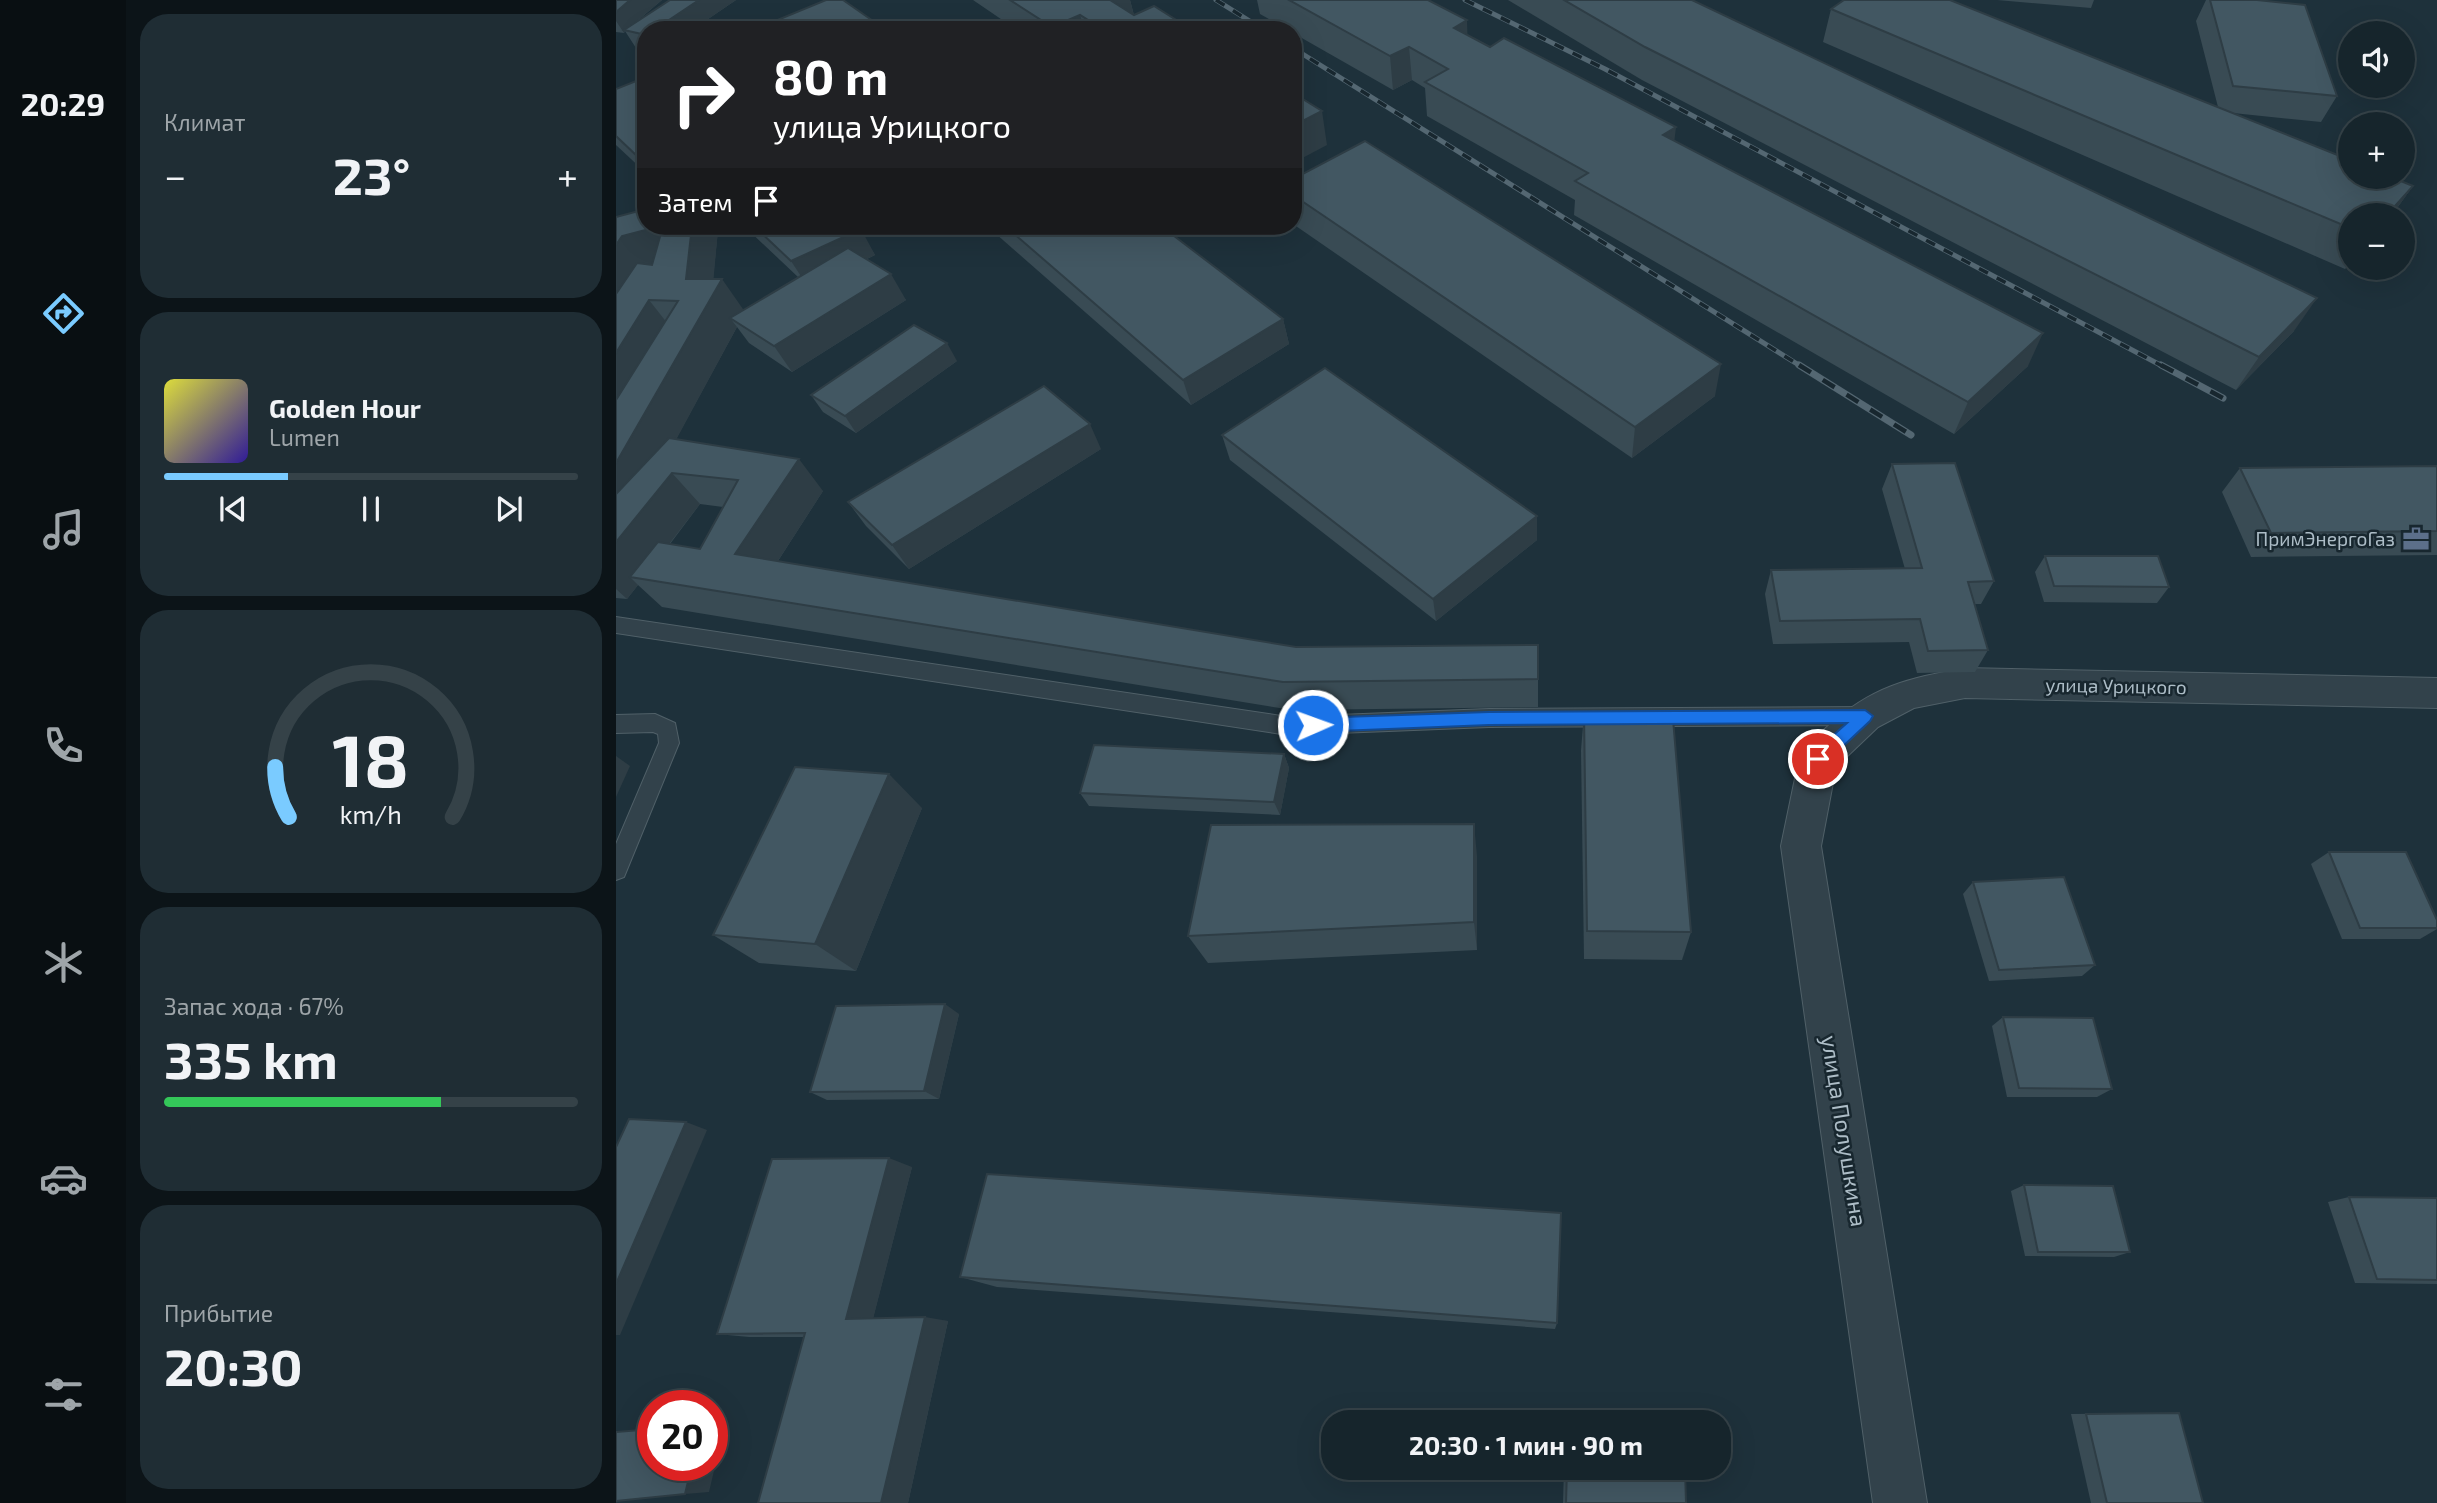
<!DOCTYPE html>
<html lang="ru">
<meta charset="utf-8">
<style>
:root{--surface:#16252c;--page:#1f2d34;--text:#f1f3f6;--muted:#9ea5a9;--line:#354248;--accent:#7acbff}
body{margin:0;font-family:"Exo 2",sans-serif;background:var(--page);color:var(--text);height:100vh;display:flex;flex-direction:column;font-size:26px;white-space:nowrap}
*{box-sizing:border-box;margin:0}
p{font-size:23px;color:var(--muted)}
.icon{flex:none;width:38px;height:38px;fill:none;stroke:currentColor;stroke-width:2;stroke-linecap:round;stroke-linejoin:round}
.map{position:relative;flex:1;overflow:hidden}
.drawer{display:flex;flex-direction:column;gap:14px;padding:14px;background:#0c1418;width:490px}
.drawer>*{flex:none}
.hud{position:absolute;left:21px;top:21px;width:665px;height:214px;border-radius:28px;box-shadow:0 7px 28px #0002,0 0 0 2px var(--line);background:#202124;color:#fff;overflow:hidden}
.fabs{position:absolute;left:1722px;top:21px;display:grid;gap:14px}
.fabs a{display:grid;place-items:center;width:77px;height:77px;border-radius:50%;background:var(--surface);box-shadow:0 7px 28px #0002,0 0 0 2px var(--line);font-size:35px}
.speed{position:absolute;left:21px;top:1390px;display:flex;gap:14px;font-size:35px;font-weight:700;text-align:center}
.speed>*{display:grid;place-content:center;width:91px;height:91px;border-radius:50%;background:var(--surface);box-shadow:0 7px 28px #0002,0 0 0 2px var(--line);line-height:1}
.speed .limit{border:10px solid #d22;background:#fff;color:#111}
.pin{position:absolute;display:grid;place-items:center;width:60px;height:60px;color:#fff;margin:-30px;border:4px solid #fff;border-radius:50%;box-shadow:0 2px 7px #0007}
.me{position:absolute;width:77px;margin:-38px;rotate:88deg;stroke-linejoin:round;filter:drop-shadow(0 0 5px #0008)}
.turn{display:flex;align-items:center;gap:24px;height:147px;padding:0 21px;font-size:32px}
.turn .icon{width:91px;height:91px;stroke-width:2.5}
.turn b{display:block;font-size:49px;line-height:60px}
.then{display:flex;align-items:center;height:66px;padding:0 21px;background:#0003;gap:14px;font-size:26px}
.big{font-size:52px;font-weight:700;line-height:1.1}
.drawer .card{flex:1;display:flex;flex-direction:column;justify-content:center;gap:10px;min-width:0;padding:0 24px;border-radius:28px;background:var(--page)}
.drawer .dial{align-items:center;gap:0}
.dial svg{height:182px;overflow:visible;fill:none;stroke:var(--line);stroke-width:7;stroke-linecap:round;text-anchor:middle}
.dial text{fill:var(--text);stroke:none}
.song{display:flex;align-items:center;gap:21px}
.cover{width:84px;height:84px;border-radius:10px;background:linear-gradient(135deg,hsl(60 70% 55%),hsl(250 70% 35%))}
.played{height:7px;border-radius:4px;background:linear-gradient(90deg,var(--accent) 30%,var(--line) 30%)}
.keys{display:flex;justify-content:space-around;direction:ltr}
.heat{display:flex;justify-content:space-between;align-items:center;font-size:38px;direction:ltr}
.charge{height:10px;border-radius:5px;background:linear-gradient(90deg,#34c759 67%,var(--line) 0)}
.trip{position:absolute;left:705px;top:1410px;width:410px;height:70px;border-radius:28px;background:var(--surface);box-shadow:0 7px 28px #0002,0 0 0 2px var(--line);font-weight:700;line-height:70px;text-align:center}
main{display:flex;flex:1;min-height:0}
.dock{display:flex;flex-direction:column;width:126px;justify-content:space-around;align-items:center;background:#090f12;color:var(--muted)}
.dock .icon{width:49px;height:49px}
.dock .selected{color:var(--accent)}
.dock b{font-size:32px;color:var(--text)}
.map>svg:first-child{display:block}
</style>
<main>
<nav class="dock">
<b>20:29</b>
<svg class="icon selected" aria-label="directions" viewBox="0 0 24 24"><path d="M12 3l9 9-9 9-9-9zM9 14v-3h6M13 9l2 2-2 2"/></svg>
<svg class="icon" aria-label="music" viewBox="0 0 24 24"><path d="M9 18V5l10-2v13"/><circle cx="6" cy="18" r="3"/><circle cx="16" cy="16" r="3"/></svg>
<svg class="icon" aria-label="phone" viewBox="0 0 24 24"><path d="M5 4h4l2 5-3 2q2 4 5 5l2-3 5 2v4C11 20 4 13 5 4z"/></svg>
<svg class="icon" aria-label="climate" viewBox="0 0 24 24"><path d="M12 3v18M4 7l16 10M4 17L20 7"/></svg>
<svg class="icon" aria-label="car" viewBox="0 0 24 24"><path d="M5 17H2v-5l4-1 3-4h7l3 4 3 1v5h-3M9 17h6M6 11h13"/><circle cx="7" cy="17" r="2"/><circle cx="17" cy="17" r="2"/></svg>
<svg class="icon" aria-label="filters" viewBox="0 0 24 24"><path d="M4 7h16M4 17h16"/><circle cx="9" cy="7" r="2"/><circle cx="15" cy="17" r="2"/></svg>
</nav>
<section class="drawer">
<div class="card"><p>Климат</p>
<div class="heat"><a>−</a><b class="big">23°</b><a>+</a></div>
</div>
<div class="card">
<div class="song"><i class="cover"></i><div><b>Golden Hour</b><p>Lumen</p></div></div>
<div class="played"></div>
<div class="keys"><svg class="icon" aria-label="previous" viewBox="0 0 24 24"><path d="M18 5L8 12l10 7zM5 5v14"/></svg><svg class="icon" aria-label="pause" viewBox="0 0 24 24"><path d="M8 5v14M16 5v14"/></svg><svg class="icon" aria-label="next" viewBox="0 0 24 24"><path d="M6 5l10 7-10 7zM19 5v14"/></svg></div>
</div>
<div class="card dial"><svg viewBox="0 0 100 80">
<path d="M14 69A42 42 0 1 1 86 69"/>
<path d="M14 69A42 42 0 0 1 8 47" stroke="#7acbff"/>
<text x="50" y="56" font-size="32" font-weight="700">18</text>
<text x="50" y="72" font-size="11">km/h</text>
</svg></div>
<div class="card"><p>Запас хода · 67%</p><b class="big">335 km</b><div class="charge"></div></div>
<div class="card"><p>Прибытие</p><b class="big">20:30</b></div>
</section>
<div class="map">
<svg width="1821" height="1503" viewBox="0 0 1821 1503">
<rect width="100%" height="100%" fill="#1e313b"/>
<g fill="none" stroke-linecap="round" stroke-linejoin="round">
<g stroke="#506068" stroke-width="2">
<g id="service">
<path d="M0,617L672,717L873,709L1249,707L1256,710L1259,716L1256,722L1249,725L873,727L672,735L0,633Z"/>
<path d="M39,714L59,723L63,743L8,877L0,880V844L43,743L42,734L37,732L0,733V715Z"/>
</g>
</g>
<g stroke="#506068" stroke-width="2">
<path id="minor" d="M1349,668L1821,678V708L1349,698L1298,708L1262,727L1220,767L1205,846L1311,1503H1257L1165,846L1183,759C1189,745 1200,737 1211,727C1257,686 1290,679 1349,668Z"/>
</g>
<use href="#service" fill="#32424b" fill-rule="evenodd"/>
<use href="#minor" fill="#32424b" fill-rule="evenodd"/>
<g stroke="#546772" stroke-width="5">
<g id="rail-far1">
<path d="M600,0L648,30"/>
<path d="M849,0L989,69L1548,367"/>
<path d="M677,48L1186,367"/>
</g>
</g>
<g stroke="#546772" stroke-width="7">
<g id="rail">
<path d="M1183,365L1295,435"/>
<path d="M1545,365L1607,398"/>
</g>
</g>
<use href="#rail-far1" stroke="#18272f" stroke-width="3.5" stroke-dasharray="10" stroke-linecap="butt"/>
<use href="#rail" stroke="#18272f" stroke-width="4.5" stroke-dasharray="14" stroke-linecap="butt"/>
</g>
<g fill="#394b54" fill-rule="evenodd">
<path d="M0,0H46L20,22L54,0H120L76,30H30V50L20,48L9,31L8,33L0,32Z"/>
<path d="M357,0H514L518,15L576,30H401Z"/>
<path d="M641,0H812L852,35L1058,141L1412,366L1338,434L958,215L959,200L811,116L809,88L796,80L777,90L677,33V30H672L644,14Z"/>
<path d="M892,0H1076L1678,331L1620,390L1026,80Z"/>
<path d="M1381,0H1478L1475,8Z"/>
<path d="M1590,0H1641L1721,96L1705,122L1617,113L1797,186L1776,215H1734V264L1729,269L1207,42L1215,9L1602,107L1580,21Z"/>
<path d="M30,77V173L0,145V89Z"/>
<path d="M677,179L1099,396L1016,458L677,224Z"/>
<path d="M0,217L30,226H99L102,230L97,279L127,310L182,277L128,226H241L259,255L251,259L290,300L176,372L133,343L121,327L60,439L207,491L162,561L680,647L922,679V707L676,710L46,607L22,585L11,599L0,598ZM84,504L107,507L84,549L54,544Z"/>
<path d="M371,226H545L667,319L673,344L575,405Z"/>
<path d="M341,361L240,433L207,412L195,395Z"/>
<path d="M606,435L921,540L820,621L614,460Z"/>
<path d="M485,449L293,569L250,526L232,502Z"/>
<path d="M1276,464L1378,581L1365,604H1359L1372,650L1359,672L1301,673L1293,642L1157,644L1149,594L1155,570L1289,569L1266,489Z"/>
<path d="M1821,466V555L1635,557L1606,492L1624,468Z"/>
<path d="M1429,556L1553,587L1541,603L1428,602L1419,572Z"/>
<path d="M968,714L1075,932L1066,960L968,959L965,750Z"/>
<path d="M668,754L673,768L664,815L473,806L464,793Z"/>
<path d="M306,808L240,971L143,963L97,935Z"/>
<path d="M1713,852L1821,920V929L1804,939H1726L1695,864Z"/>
<path d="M861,856V950L592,963L572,936Z"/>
<path d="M1357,882L1479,965L1466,976L1373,981L1347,894Z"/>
<path d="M343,1014L323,1099L211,1100L194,1092Z"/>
<path d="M1387,1017L1496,1089L1481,1097H1391L1376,1026Z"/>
<path d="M296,1167L257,1318L332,1321L292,1503H142L188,1337H133L101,1334Z"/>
<path d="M1408,1185L1514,1252L1498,1257L1409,1256L1395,1191Z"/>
<path d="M1733,1197L1821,1198V1284L1739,1283L1712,1202Z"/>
<path d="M344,1277L941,1323L939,1329L381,1287Z"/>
<path d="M1563,1413L1587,1503H1475L1455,1414Z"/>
<path d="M948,1468H1069L1070,1503H947Z"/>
</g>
<g fill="#2e3d45">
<path d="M14,0H46L10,30H8L9,31L8,33L0,21V12Z"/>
<path d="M83,0H120L76,30H38Z"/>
<path d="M489,0H514L519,20Z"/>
<path d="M464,15L469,30H437L436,27Z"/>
<path d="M851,20L852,53L838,28Z"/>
<path d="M793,47L796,80L777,90L774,56Z"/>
<path d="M706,111L711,145L677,163V126Z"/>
<path d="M1060,127L1056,161L1047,135Z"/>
<path d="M30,152V168L21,156Z"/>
<path d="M1797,186L1776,215H1771Z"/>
<path d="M45,226H48L72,259L0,317V245L6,236Z"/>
<path d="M76,226H99L102,230L96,295L106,279L129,312L114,318L121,327L13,527L56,473L84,504L26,579L14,577L22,585L11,599L0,589V463L70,279Z"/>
<path d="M245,229L259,255L192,287L175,261Z"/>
<path d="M275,274L290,300L176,372L158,346Z"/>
<path d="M1701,298L1678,331L1620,390L1643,357Z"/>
<path d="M33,300L59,333L0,433V353Z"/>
<path d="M667,319L673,344L575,405L567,380Z"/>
<path d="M1427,333L1412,366L1338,434L1352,402Z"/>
<path d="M331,343L341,361L240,433L229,416Z"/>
<path d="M1105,364L1099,396L1016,458L1019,427Z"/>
<path d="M474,424L485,449L293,569L276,545Z"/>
<path d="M183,459L207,491L147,584L119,554Z"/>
<path d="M921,516V540L820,621L817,599Z"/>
<path d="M668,754L673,768L664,815L658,802Z"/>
<path d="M0,756L14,766L0,797Z"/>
<path d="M273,774L306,808L240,971L199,944Z"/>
<path d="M858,824L861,856V950L858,922Z"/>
<path d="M329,1004L343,1014L323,1099L308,1091Z"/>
<path d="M70,1122L91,1130L4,1335H0V1284Z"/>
<path d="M273,1158L296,1167L256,1323L230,1319Z"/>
<path d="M309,1317L332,1321L292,1503H265Z"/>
<path d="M96,1424H109L93,1492L69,1494L76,1465H96Z"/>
</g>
<g fill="#425762" stroke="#2e3d45" stroke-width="2">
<path d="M0,0H14L0,12Z"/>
<path d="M54,0H83L38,30H30V35L8,30Z"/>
<path d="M210,0H227L270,30H144L142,28Z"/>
<path d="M394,0H494L518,15L538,6L576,30H478L483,27L464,15L436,27Z"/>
<path d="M673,0H812L851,20L838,28L874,47L888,38L1060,127L1047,135L1427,333L1352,402L959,181L972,173L809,82L832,69L793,47L774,56Z"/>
<path d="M948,0H1076L1701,298L1643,357L1029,47Z"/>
<path d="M1228,0H1334L1734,160V177H1775L1797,186L1771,215H1734V228L1215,9Z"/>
<path d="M1594,0H1641L1689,5L1721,96L1617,86Z"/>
<path d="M30,77V152L21,156L0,136V89Z"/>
<path d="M677,93L706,111L677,126Z"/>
<path d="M749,141L1105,364L1019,427L677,195V179Z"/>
<path d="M30,209V226H45L6,236L0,245V217Z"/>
<path d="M47,226H76L70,279H106L0,463V400L62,301L33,300L0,353V294L21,263L36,265Z"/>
<path d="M138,226H241L245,229L175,261Z"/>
<path d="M389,226H545L667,319L567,380Z"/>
<path d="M232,248L275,274L158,346L114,318Z"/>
<path d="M298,325L331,343L229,416L195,395Z"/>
<path d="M709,368L921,516L817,599L606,435Z"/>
<path d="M428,386L474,424L276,545L232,502Z"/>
<path d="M53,438L183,459L119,554L680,647L922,645V679L667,682L14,577L42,542L84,549L122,480L56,473L0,542V494Z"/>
<path d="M1339,463L1378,581L1352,582L1372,650L1312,651L1304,619L1164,621L1155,570L1306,568L1276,464Z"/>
<path d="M1821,466V531L1655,533L1624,468Z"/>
<path d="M1429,556H1542L1553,587L1438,586Z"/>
<path d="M968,714L1057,719L1075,932L971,931Z"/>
<path d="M478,745L668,754L658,802L464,793Z"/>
<path d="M179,767L273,774L199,944L97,935Z"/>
<path d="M858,824V922L572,936L595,825Z"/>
<path d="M1713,852H1790L1821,920V928H1744Z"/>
<path d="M1448,877L1479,965L1383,970L1357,882Z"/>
<path d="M329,1004L308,1091L194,1092L220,1006Z"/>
<path d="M1387,1017L1477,1018L1496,1089L1403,1088Z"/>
<path d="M13,1119L70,1122L0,1284V1147Z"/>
<path d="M273,1158L230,1319L309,1317L265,1503H142L189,1333L101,1334L156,1159Z"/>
<path d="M371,1174L945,1213L941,1323L344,1277Z"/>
<path d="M1408,1185L1497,1186L1514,1252H1422Z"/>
<path d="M1733,1197L1821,1198V1280L1761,1279Z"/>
<path d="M1563,1413L1587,1503H1491L1470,1414Z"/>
<path d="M37,1429V1465H76L69,1494L0,1501V1432Z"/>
<path d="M951,1468H1069L1070,1503H950Z"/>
</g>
<path fill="#1a73e8" stroke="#114b97" stroke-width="2" d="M1249,710L1257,716L1254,721L1208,764H1196L1194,759L1196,754L1231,723L873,725L697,732L689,725L697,718L873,712Z"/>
<defs>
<g id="office-bare" transform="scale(2.1)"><path d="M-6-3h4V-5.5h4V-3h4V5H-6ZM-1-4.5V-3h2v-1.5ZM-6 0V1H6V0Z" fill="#5c6f8a" stroke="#18272f" stroke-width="2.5" paint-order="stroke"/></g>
</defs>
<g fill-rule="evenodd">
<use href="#office-bare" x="1800" y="539"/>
</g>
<g text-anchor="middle" stroke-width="5" stroke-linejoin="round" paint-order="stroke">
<g font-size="19" fill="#adbdc7" stroke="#18272f" text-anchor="end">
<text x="1779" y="546">ПримЭнергоГаз</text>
</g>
<g font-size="19" fill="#adbdc7" stroke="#18272f">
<text transform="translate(1500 686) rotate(1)" y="7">улица Урицкого</text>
</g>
<g font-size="23" fill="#adbdc7" stroke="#18272f">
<text transform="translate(1228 1131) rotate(81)" y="8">улица Полушкина</text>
</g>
</g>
</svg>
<div class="fabs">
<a><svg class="icon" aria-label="sound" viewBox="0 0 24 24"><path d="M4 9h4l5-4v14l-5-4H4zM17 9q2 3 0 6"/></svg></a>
<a>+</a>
<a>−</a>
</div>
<div class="speed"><div class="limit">20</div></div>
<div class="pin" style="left:1202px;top:759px;background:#d93025"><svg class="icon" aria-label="arrive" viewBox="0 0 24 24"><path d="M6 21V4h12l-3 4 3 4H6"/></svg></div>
<svg class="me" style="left:697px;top:725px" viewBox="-20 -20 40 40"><circle r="17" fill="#1a73e8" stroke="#fff" stroke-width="3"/><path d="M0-11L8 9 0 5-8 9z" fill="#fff"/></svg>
<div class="trip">20:30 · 1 мин · 90 m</div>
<div class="hud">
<div class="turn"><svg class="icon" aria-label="right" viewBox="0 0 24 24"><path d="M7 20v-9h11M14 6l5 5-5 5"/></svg><div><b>80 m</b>улица Урицкого</div></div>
<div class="then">Затем<svg class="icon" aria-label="arrive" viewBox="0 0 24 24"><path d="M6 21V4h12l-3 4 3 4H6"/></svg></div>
</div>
</div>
</main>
